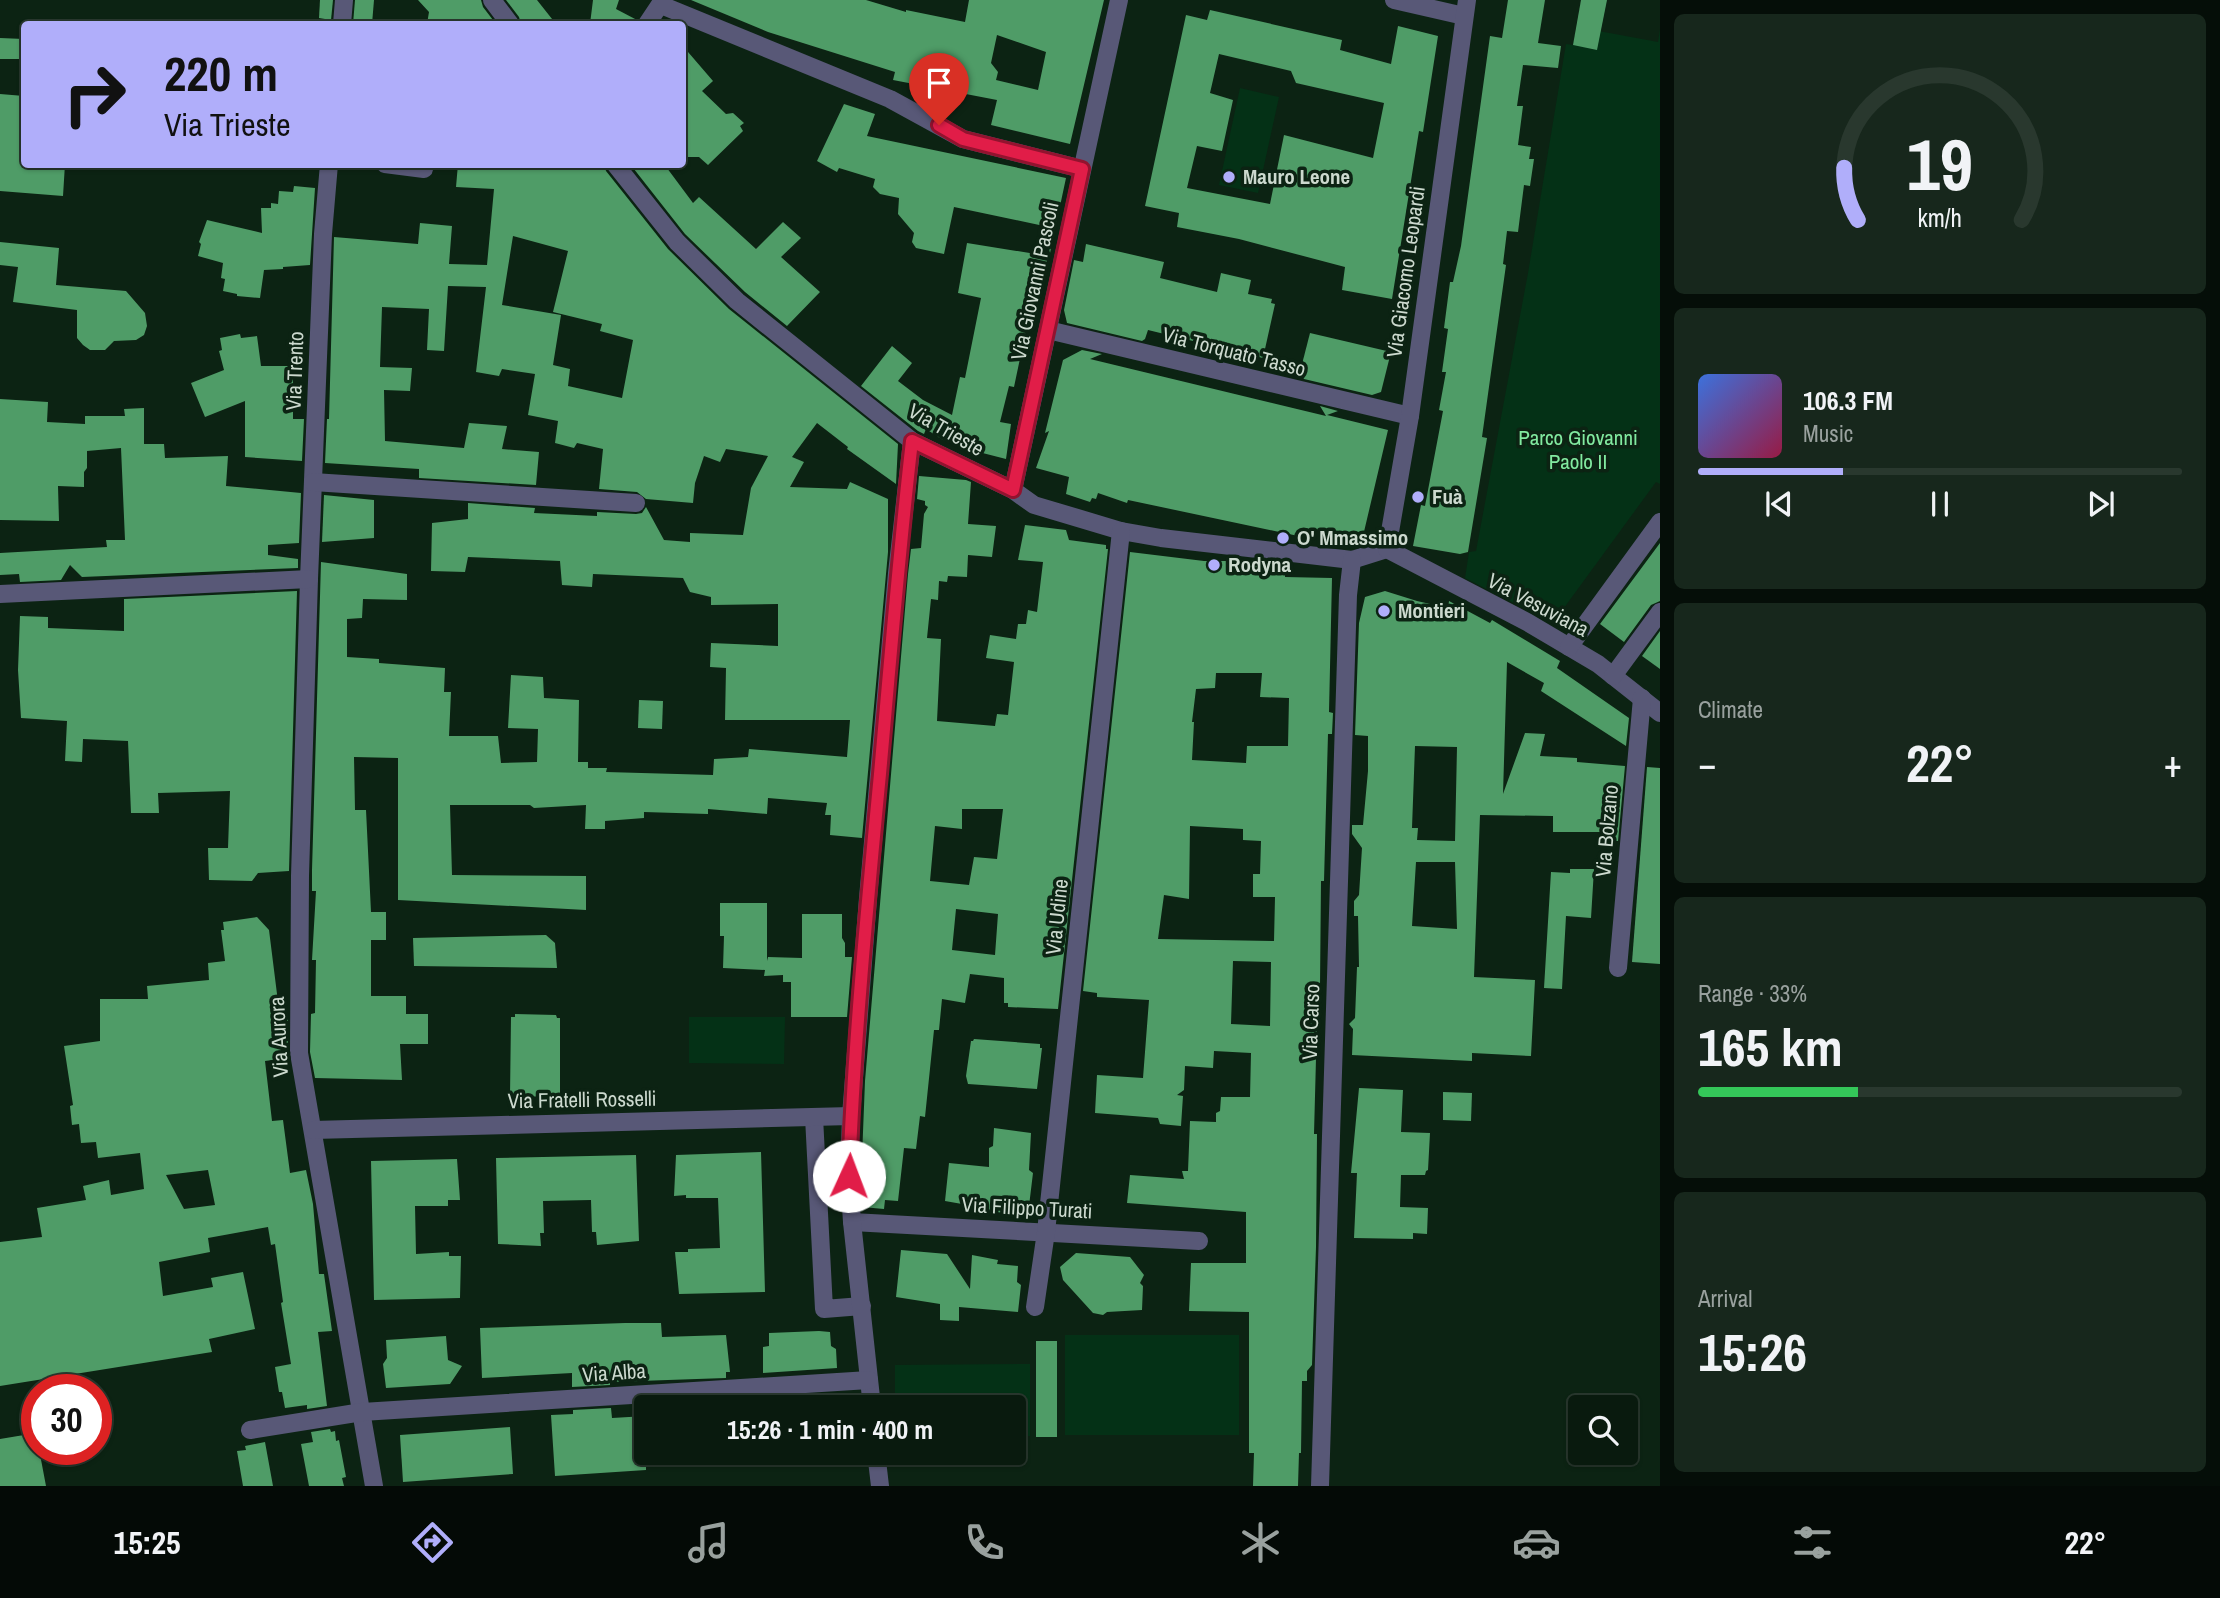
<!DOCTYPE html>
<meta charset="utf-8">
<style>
:root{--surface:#091a0e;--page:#17271c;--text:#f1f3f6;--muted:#99a19e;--line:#29382e;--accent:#b0aefa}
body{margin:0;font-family:"Archivo Narrow",sans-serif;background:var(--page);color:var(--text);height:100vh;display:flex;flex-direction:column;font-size:26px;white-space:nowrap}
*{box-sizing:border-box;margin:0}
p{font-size:23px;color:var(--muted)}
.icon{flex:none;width:38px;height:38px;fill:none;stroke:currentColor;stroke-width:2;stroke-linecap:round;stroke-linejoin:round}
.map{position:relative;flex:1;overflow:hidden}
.sheet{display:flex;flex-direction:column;gap:14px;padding:14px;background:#050e08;width:560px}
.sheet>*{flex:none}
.banner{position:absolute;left:21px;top:21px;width:665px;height:147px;border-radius:7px;box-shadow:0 2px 5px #0004,0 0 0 2px var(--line);background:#b0aefa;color:#111;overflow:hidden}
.buttons{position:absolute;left:1568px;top:1395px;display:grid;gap:14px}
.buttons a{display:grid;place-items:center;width:70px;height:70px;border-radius:7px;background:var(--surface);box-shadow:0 2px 5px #0004,0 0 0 2px var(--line);font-size:35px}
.speed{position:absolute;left:21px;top:1374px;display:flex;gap:14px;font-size:35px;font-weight:700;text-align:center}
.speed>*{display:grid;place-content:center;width:91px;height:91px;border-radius:50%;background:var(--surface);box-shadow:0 2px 5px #0004,0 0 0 2px var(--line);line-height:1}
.speed .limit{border:10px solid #d22;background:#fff;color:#111}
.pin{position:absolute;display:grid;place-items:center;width:60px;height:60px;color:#fff;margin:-72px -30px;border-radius:50% 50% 50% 0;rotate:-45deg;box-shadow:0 0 7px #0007}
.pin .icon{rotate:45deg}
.me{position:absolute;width:77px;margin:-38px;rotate:2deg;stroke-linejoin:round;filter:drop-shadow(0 0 5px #0008)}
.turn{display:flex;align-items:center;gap:24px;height:147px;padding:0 28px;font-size:32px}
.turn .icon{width:91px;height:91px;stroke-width:2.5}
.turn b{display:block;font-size:49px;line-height:60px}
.big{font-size:52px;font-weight:700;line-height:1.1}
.sheet .tile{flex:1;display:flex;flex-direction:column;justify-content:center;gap:10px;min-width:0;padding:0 24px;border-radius:10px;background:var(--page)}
.sheet .dial{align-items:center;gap:0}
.dial svg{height:182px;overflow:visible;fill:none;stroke:var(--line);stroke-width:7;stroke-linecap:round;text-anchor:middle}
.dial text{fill:var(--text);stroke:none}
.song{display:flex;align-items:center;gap:21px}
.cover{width:84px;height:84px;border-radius:10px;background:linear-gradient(135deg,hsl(220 70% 55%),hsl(340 70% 35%))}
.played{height:7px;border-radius:4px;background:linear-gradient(90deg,var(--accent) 30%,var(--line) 30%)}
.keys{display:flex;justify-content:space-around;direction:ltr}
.heat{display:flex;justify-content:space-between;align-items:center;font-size:38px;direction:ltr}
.charge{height:10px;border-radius:5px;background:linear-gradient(90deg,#34c759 33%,var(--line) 0)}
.trip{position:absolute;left:634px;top:1395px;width:392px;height:70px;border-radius:7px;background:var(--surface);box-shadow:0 2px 5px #0004,0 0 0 2px var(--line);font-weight:700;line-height:70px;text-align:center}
.menu{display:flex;height:112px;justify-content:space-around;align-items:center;background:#040a06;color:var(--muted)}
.menu .icon{width:49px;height:49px}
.menu .selected{color:var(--accent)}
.menu b{font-size:32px;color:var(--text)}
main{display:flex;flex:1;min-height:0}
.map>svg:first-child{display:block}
</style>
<main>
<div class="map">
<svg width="1660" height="1486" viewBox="0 0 1660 1486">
<rect width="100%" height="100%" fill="#0c2313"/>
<g fill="#043116">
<path d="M1577,27L1658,42L1660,29V484L1656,482L1553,623L1465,578L1469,552L1476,551L1528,273L1566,44L1573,45Z"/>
<path d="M1240,88L1279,97L1258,193L1219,185Z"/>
<path d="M689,1017H785L784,1064L689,1063Z"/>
<rect x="1065" y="1335" width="174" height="100"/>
<path d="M1030,1364V1436H1013V1407H895V1365Z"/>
</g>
<g fill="#4f9c67" fill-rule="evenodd">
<path d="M320,0H333L331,20L319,18Z"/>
<path d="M355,0H374L372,24H353Z"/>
<path d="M418,0H481L483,7L496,24H427L429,12Z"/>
<path d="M506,0H537L556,24H521L519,17Z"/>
<path d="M593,0H619L616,9L637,20L636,24H590Z"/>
<path d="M691,0H866L906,12V10L965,22L969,0H1104L1070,144L991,125L997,100L893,80L895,72L768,32ZM997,35L1046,52L1038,90L996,80L998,72L991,63Z"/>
<path d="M1508,0H1545L1538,43L1561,46L1558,68L1523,65L1517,106H1523L1518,145L1531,147L1529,159H1534L1530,186L1524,185L1518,232L1507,231L1503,264L1506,265L1482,437L1487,438L1468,552L1460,554L1413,546L1421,505L1425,506L1443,411L1439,410L1446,372H1442L1448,329L1444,328L1450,282H1453L1461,246L1490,36L1502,38Z"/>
<path d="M1581,0H1607L1597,50L1573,45Z"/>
<path d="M1210,10L1342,40L1340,50L1391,64L1398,26L1438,36L1423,132L1419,131L1392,299L1342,290L1345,267L1239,239L1177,227L1179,213L1145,206L1186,15L1207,20ZM1219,54L1291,71L1296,83L1384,103L1373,158L1284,135L1270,204L1187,188L1197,146L1222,151L1233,100L1210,93Z"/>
<path d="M0,38L24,39V59H0Z"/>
<path d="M682,45L713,81L702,91L726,114L733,113L744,123L740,126L743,131L708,165L699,157H682Z"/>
<path d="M0,94L24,96V164H65L63,196L0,191Z"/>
<path d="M844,104L875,114L867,136L1066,178L1050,253L1044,226L954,207L944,254L916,248L912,242L914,233L898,214L899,198L880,194L873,187L875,179L839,168L837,172L817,161Z"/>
<path d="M458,164H604L606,171L668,249L729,309L898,444L896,484L847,449L848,447L817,423L792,457L804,462L790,487L847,489L850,482L888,499V552L862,838L830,835L831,815H825L827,803L768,798L767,814L708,809V814L644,812V818L605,821V829H585L586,805L534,808L530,805H450L452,875L586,876V910L398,900V758L354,757L355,810H366L371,912H386V940H371V996H406V1014H428V1044H400L402,1080L315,1078L310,1052L311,1014L315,1013L316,960H312L316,891H312V870L321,562L407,574V600L363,599L362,618L347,619V657L379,659V663L445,668L444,692H451L449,736H498L501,763L537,762L538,729L508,728L511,675L543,677L544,698L579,700L578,762H588V768H607L606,772L713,775L714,759L748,757L749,749L847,757L850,720H725L726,668L710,667L711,643L778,646V604L711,605V597L690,592L683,578L593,574L592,587L562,585L560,561L468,557L465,572L431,571L432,523L468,519V503L535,508L534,513L597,516V512L636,514L642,513L646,507L664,540L690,542V533L743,535L751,488L768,456L726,449L720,462L704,456L695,483L693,503L646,499L637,492L599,489L603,449L577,443L574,448L555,443L558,421L528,415L535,374L502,369L499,376L476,372L486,287L448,286L444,351L427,350L429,309L382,307L380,367L412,368L410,391L384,390L385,441L464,448L469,423L507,426L502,449L539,452L536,485L419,478V469L325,463L327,419H329L334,237L418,244L420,223L452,226L449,264L487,265L494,189L456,187ZM513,236L568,251L553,312L602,324L600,331L633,340L622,398L568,386L570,369L553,365L561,315L502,305Z"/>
<path d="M630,164H664L693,203L699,197L756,249L783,222L801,238L781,257L820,292L787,326L745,292L685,234Z"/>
<path d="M294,186L315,188L310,265L283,267V269L264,270L260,298L237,296V294L223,291L225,279L221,278L223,263L198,256L201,244L199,242L207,220L262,233L261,208H271V203L278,204L279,191L293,192Z"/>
<path d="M0,242L59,248L56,285L126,291L145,313L147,326L144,335L136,340L114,341L105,350H90L83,345L77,338V310L13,302L18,267L0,265Z"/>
<path d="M967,243L1048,256L1036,312L1030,311L1014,387L1009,386L1000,422L1011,424L1006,459L963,448L960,442L943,440L926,429L924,434L918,431L861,386L892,346L912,363L898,381L923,400L952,415L960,377L965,378L981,298L958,293Z"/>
<path d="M1086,244L1164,262L1160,278L1217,292L1221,273L1251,280L1248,294L1272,299L1271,303L1275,304L1263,358L1148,330L1145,339L1142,341L1067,323L1064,310L1074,260L1083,262Z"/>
<path d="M1310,333L1391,352L1381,392L1372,395L1304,379L1300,372Z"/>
<path d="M240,334L241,338L257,336L261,366H293V419H304L302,461L245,457V401L205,417L191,383L224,370L219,351L222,350L220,338Z"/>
<path d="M1082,350L1102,354L1090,359L1326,416L1320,406L1338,411L1327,415L1388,430L1363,536L1357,541L1305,528L1303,537L1128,500L1127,503L1098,493L1096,499L1092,498L1090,502L1066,494L1069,477L1036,468L1049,431L1045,433L1063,360Z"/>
<path d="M0,399L48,402L47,422L85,424V416H125L124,409L144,408V444H164L165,458L228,456L226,486L301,493L299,543L268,545V555L298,559V568L82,577L70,565L61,580L20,582L19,574L0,575V553L107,547L106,540H125L121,448L87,451V468L84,472V487L58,486L59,521L0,520Z"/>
<path d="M919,476L966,480L971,482L968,524L996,526L992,557L968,555L967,577L948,576L947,582L939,581L938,600L931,599L927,638L941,639L937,721L995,726L997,714L1008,715L1014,662L986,658L990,635L1016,639L1018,624H1026L1028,610L1037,612L1043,562L1018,560L1025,525L1066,530L1069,540L1106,545V549H1108L1058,1009L1008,1007V1003H1004V978L970,974L965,1003L942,999L939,1030H934L925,1117L920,1116L916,1149L904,1148L898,1201L885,1200L884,1209L862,1207L861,1183L865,1081L908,574L911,549L921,548L924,514L928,507L925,505V501L917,499ZM962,809H1003L997,859L974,857L969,885L930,881L935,826L962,829ZM956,909L998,914L995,955L952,950Z"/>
<path d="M324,495L374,500V538L322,542Z"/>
<path d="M1660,543V601L1651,605L1624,642L1600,624Z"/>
<path d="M1130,552L1204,561H1258L1285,569V577L1332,578L1329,712L1333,713L1332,734H1328L1324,881H1321L1320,986L1318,983L1314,1134H1317L1316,1247L1312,1365L1307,1371V1381H1302L1301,1453H1299L1298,1486H1253L1254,1453H1249V1312L1189,1311L1191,1263H1246V1212L1127,1203L1130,1175L1184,1179L1182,1171H1188L1190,1121L1216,1122V1113L1220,1111L1221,1097H1250L1251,1053L1214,1051L1213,1068L1185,1066L1184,1090L1177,1095L1183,1096L1181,1126L1160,1124L1158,1118L1095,1113L1097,1075L1143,1078L1149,1000L1097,997V993L1083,991ZM1216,673H1262L1260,697L1289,698L1288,746H1247L1246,763L1192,760L1194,722H1192L1196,689L1215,688ZM1190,826L1243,829V840L1261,841L1260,874H1253V897H1275L1274,941L1158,939L1164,895L1189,899ZM1233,961L1271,962L1270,1026L1231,1024Z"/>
<path d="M297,591L289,871L258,873L252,881L209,880L208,848H228L230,791L158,793L159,813H131L128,741L83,739L82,762L65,761L67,721L21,718L18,670L20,616L48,617V628L124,631V599Z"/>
<path d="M1385,591L1417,601L1448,608L1449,601L1490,623L1492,620L1560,661L1557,668L1629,718L1626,746L1541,691L1544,683L1507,662L1503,794L1525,733L1545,734L1540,756L1577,758V762L1625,766L1618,841H1600L1601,832H1553V816L1480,815L1474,977L1535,980L1531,1056L1472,1053V1061L1352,1055L1353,1029L1349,1024L1355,1018L1357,967H1359L1358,916H1354V901L1359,895L1362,848L1352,834V825H1363L1368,771V736L1355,735L1359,623L1365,597ZM1415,746L1457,747L1455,841L1417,840L1418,828H1412ZM1416,862H1455L1457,929L1412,926Z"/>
<path d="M1660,631V669L1642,656Z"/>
<path d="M639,700L663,701L662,729L638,728Z"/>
<path d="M1647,767L1660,768V964L1632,962Z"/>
<path d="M1570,869H1594L1591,918L1566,916L1562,989L1544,988L1551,872L1570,873Z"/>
<path d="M720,903H767V961L768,957L802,958V914H842V938L845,943V957H852L847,1017H791V982H783V975L764,976L765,970L723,968L724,936H720Z"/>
<path d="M257,917L269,930L280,1018L288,1017V1058L265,1061L272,1121L283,1120L290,1173L306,1170L313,1204L319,1274H324L332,1331L318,1332L327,1406L307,1409V1405L285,1408L282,1392H279L275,1367L291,1364L281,1303L283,1302L275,1244L271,1245L268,1227L208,1238L210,1252L159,1262L163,1296L213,1287L211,1278L243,1272L255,1329L209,1339L212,1352L0,1386V1242L42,1237L37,1208L86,1200L83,1186L109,1180L111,1195L144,1189L140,1153L98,1158L96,1142L81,1143L79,1124L72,1125L70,1106L73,1105L64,1046L100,1041V999H148L147,986L209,980L208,963L225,961L221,930H224L223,922ZM208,1170L215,1205L184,1209L166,1175Z"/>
<path d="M546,935L555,943L557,968L414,966L413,938Z"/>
<path d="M515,1014L556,1015L557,1018H560V1097L510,1096L511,1017H515Z"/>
<path d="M974,1039L1040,1044V1048H1042L1037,1089L968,1084L966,1076L971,1041H973Z"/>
<path d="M1359,1088L1403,1090L1401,1132L1430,1133L1428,1170L1426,1171L1425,1175H1401L1400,1207L1428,1208L1427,1234L1413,1233V1239L1354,1238L1357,1173H1351Z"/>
<path d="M1443,1092L1472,1093L1471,1121L1443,1120Z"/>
<path d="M994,1128L1031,1133L1029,1170L1033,1173L1029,1206L1020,1214L982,1211L981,1207L963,1206L962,1204L945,1201L949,1163L989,1167V1148L993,1146Z"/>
<path d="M761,1152L765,1292L679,1294L675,1252H688V1249L720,1248L718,1198H686V1195L674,1196L676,1155Z"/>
<path d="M636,1155L639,1241L597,1245L596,1232H592L591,1200L543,1201L544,1233H540L541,1246L498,1244L496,1158Z"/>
<path d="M457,1159L460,1200H448V1206H415L416,1254L449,1252V1256H461L460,1298L374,1300L371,1161Z"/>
<path d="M901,1250L947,1254L970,1289L972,1255L998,1260L997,1264L1018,1266L1017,1282L1021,1285L1018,1312L959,1307V1321L940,1320V1304L896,1297Z"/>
<path d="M1076,1253L1130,1257L1144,1275L1140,1283L1143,1286L1142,1310L1107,1312L1103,1315L1093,1313L1063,1280L1060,1267Z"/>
<path d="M625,1323H661L662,1337L726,1335L730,1372H726V1378L610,1382V1385L572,1387V1373L482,1378L480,1328Z"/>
<path d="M819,1331L830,1332L831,1346L836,1349L837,1368L763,1373V1347L769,1346V1333Z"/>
<path d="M446,1336L448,1360L462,1366L450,1384L386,1388L383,1364L387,1358L386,1340Z"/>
<rect x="1036" y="1341" width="21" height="96"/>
<path d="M611,1408L612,1418L646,1416V1470L555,1476L551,1415L573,1414V1410Z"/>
<path d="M510,1427L513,1474L403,1482L400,1435Z"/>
<path d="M330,1429L331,1432L335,1431L336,1441L339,1440L346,1477L342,1478L344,1486H309L301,1444L313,1442L311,1432Z"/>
<path d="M36,1433L37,1449H39L46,1486H0V1439Z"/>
<path d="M265,1442L273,1486H243L237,1451L246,1450L245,1446Z"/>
</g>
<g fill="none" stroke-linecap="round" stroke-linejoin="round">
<g stroke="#585877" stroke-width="18">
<path d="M492,0L510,24"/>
<path d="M1394,0L1464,16"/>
<path d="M661,5L890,99L963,139L1082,169"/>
<path d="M342,24L344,0"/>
<path d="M647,24L663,0"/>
<path d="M329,164L323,234L309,579L300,876L299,1053L374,1486"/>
<path d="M385,164L424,169"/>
<path d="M615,164L677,242L737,301L912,441L1013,490L1034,505L1121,531L1161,538L1352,560L1387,549"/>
<path d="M1048,330L1410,416"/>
<path d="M313,482L636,503"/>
<path d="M1013,490L1119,0"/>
<path d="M1387,549L1410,416L1467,0"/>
<path d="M1387,549L1527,622L1598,664L1660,713"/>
<path d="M0,594L309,579"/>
<path d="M1569,647L1660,522"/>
<path d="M1613,676L1660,612"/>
<path d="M1618,968L1642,698"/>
<path d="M814,1117L824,1309L862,1306"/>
<path d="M313,1130L851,1116"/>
<path d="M852,1222L1199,1241"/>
<path d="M1035,1307L1046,1232L1121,531"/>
<path d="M872,1407L852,1222L849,1176L851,1116L868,898L897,573L912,441"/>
<path d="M250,1430L362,1412L869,1380"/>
<path d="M876,1452L880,1486"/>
<path d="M1320,1486L1348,595L1352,560"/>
</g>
</g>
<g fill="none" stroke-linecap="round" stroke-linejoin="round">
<g stroke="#92132f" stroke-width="18">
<path id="route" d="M849,1176C854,1042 867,908 880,774C890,663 899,552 912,441L1013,490L1082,169L963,139L939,125"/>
</g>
<use href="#route" stroke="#e11d48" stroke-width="12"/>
</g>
<g fill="#b0aefa" stroke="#0c2313" stroke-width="2.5">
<circle cx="1229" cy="177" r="7"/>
<circle cx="1418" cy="497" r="7"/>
<circle cx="1283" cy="538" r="7"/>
<circle cx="1214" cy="565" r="7"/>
<circle cx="1384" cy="611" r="7"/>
</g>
<g text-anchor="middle" stroke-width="7" stroke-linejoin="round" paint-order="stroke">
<g font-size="21" font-weight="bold" fill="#ccd9ce" stroke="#0c2313" text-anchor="start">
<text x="1243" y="184">Mauro Leone</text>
<text x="1432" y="504">Fuà</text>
<text x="1297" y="545">O' Mmassimo</text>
<text x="1228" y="572">Rodyna</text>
<text x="1398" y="618">Montieri</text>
</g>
<g font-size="21" fill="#ccd9ce" stroke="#0c2313">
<text transform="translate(1406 272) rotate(-82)" y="7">Via Giacomo Leopardi</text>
<text transform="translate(1035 281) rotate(-78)" y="7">Via Giovanni Pascoli</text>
<text transform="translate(1234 352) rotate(14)" y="7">Via Torquato Tasso</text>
<text transform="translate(295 371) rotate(-88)" y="7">Via Trento</text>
<text transform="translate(946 430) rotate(30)" y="7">Via Trieste</text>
<text transform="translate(1538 605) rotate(28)" y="7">Via Vesuviana</text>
<text transform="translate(1607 831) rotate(-85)" y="7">Via Bolzano</text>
<text transform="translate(1057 917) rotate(-84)" y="7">Via Udine</text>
<text transform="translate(1311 1022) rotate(-88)" y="7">Via Carso</text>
<text transform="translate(279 1037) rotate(-93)" y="7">Via Aurora</text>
<text transform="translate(582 1100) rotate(-1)" y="7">Via Fratelli Rosselli</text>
<text transform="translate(1027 1208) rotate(3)" y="7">Via Filippo Turati</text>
<text transform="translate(614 1373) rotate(-4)" y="7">Via Alba</text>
</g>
<g font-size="21" fill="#82eaa0" stroke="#0c2313">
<text x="1578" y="445">Parco Giovanni<tspan x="1578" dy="24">Paolo II</tspan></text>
</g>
</g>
</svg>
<div class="buttons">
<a><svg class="icon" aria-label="search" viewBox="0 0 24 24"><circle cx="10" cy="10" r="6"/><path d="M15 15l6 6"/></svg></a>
</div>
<div class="speed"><div class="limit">30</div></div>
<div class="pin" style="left:939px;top:125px;background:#d93025"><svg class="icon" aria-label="arrive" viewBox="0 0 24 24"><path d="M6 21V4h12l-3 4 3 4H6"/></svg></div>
<svg class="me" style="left:849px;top:1176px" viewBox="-20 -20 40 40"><circle r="19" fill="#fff"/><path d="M0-13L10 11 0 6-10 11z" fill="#e11d48"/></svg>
<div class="trip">15:26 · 1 min · 400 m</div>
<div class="banner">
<div class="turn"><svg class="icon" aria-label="right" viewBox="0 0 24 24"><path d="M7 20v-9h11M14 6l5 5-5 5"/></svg><div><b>220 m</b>Via Trieste</div></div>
</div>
</div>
<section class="sheet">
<div class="tile dial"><svg viewBox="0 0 100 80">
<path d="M14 69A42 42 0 1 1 86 69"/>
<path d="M14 69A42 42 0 0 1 8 46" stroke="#b0aefa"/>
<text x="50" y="56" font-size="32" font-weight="700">19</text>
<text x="50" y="72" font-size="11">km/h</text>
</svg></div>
<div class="tile">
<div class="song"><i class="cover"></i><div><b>106.3 FM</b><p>Music</p></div></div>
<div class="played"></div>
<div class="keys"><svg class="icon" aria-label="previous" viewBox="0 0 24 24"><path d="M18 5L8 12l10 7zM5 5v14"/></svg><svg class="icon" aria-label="pause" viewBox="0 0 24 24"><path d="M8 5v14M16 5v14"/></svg><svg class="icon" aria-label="next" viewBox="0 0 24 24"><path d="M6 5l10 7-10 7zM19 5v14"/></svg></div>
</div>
<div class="tile"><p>Climate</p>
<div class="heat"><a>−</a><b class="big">22°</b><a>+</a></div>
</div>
<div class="tile"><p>Range · 33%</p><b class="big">165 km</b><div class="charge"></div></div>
<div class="tile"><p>Arrival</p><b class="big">15:26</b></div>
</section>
</main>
<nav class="menu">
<b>15:25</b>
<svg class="icon selected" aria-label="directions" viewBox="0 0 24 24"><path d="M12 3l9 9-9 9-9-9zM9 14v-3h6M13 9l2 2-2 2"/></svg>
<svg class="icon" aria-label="music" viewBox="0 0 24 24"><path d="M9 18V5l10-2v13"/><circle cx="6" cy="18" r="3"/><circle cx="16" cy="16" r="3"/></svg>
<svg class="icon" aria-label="phone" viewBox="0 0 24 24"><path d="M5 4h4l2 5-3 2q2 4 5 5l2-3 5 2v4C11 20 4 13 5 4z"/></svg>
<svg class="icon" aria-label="climate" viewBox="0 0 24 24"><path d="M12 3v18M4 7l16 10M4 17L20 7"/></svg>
<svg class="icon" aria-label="car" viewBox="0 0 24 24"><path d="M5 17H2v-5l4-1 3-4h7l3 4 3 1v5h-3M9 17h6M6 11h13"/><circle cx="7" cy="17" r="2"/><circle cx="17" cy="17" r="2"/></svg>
<svg class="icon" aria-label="filters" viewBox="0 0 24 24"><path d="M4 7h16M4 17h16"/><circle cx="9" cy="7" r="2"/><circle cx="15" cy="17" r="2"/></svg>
<b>22°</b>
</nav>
